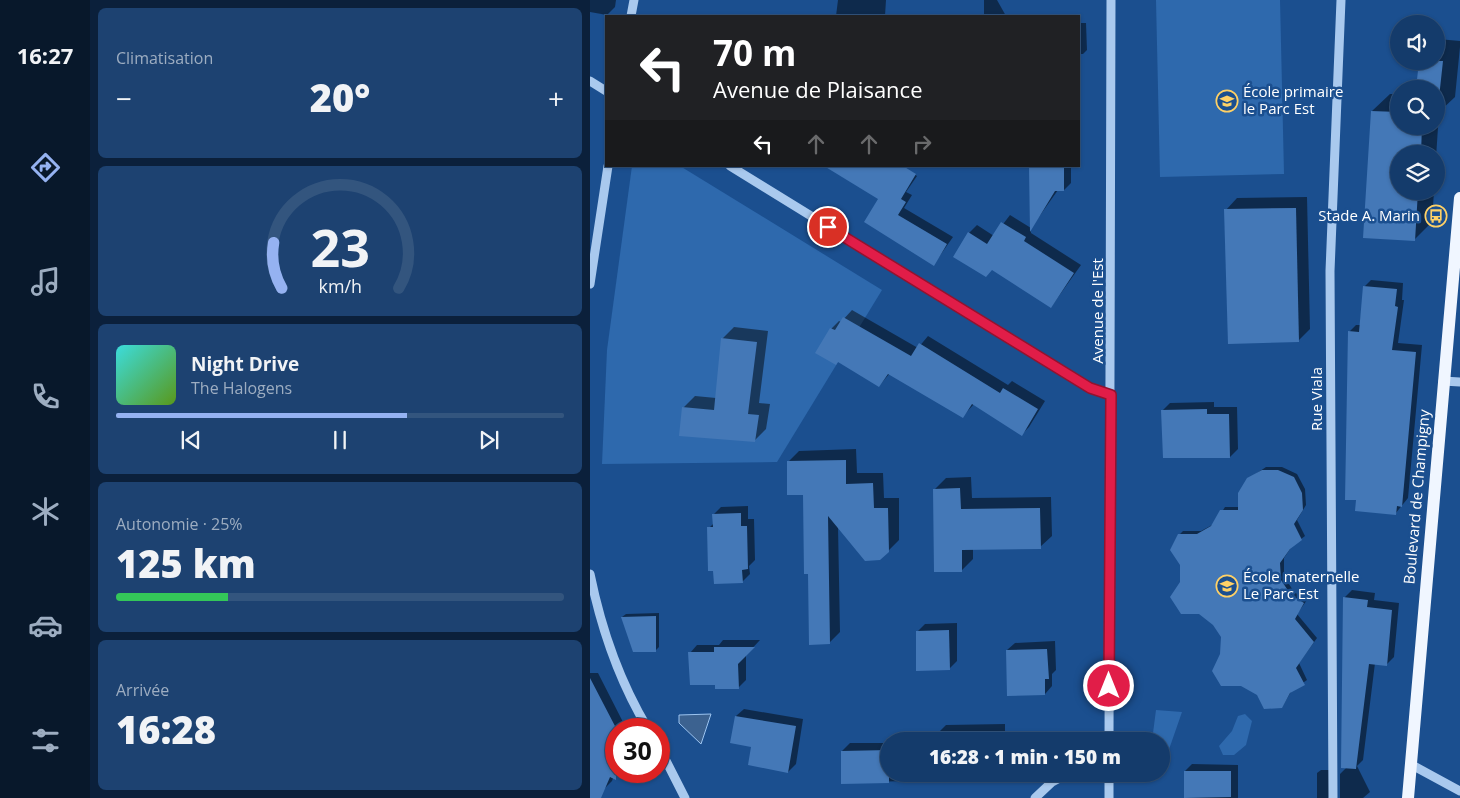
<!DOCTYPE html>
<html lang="fr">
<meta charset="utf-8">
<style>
:root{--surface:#143b6b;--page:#1d4271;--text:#f1f3f6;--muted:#9dadc1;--line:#33557e;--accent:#95b2f1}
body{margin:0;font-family:"Open Sans",sans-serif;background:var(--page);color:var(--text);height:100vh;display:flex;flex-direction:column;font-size:19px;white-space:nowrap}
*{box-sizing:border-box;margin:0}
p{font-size:16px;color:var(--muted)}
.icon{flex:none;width:28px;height:28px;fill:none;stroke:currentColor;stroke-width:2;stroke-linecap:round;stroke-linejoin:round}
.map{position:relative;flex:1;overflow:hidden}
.drawer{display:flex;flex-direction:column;gap:8px;padding:8px;background:#0b203b;width:500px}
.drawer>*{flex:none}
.top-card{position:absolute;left:15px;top:15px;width:475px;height:152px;border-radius:0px;box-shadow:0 1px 4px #0004,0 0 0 1px var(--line);background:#202124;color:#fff;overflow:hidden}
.buttons{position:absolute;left:800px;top:15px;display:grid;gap:10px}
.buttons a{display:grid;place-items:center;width:55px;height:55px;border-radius:50%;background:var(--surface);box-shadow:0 1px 4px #0004,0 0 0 1px var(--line);font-size:25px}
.speed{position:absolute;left:15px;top:718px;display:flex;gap:10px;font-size:25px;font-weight:700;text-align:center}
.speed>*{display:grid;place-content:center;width:65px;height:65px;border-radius:50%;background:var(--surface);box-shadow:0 1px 4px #0004,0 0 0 1px var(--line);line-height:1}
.speed .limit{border:8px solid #d22;background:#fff;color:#111}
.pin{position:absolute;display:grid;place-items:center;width:42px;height:42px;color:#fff;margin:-21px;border:2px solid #fff;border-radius:50%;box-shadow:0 1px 5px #0007}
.me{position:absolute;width:55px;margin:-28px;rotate:0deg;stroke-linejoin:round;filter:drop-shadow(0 0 4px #0008)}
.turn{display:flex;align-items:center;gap:18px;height:105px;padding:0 25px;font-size:22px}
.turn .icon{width:65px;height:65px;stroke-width:2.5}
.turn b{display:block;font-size:35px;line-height:42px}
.lanes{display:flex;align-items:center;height:48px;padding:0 25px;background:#0003;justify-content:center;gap:25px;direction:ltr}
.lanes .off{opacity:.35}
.big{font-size:38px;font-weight:800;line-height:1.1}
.drawer .widget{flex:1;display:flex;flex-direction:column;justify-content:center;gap:8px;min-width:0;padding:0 18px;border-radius:8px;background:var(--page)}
.drawer .dial{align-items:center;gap:0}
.dial svg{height:130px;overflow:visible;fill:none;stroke:var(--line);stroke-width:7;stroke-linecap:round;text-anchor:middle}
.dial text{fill:var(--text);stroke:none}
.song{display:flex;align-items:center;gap:15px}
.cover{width:60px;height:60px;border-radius:8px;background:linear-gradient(135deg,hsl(180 70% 55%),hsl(90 70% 35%))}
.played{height:5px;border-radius:2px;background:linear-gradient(90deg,var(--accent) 65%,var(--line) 65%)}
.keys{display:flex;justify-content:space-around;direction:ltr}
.heat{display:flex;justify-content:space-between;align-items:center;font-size:28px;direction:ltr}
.charge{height:8px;border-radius:4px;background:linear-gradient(90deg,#34c759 25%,var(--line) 0)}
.trip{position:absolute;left:290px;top:732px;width:290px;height:50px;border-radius:25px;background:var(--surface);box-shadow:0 1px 4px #0004,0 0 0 1px var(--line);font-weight:800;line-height:50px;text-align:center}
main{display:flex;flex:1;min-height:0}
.tabs{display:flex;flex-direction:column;width:90px;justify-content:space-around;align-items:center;background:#08182b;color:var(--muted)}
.tabs .icon{width:35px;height:35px}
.tabs .selected{color:var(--accent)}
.tabs b{font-size:22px;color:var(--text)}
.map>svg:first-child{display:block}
</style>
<main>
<nav class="tabs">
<b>16:27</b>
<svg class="icon selected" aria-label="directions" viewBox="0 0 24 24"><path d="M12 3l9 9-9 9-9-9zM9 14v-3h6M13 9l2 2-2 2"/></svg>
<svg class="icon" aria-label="music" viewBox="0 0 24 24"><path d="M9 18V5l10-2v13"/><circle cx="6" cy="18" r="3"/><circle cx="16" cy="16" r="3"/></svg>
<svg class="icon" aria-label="phone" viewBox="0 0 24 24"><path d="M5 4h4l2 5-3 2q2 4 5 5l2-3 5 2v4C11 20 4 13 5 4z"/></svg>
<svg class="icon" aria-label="climate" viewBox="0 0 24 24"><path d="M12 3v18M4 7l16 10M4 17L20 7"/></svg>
<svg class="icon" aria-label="car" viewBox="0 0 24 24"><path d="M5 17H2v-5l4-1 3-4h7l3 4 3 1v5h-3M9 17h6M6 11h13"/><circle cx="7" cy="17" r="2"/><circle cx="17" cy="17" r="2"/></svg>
<svg class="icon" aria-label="filters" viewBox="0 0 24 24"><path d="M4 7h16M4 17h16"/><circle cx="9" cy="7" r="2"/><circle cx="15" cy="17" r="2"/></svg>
</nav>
<section class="drawer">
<div class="widget"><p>Climatisation</p>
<div class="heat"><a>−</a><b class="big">20°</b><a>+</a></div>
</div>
<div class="widget dial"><svg viewBox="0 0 100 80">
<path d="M14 69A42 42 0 1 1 86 69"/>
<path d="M14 69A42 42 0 0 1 9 41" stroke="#95b2f1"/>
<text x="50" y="56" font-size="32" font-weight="700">23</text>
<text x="50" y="72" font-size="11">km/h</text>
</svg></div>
<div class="widget">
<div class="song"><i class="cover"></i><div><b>Night Drive</b><p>The Halogens</p></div></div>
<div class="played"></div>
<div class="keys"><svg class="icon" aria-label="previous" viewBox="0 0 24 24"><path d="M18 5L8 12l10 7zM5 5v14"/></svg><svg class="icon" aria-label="pause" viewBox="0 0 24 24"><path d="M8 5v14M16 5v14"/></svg><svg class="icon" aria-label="next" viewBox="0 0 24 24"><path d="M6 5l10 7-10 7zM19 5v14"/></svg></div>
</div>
<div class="widget"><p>Autonomie · 25%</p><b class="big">125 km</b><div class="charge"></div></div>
<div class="widget"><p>Arrivée</p><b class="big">16:28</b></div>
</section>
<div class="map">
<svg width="870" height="798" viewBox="0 0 870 798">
<rect width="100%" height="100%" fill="#1b4f8f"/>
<g fill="#2e69ad">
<path d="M566,0H690L694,174L570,177Z"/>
<path d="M42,166H90L292,290L187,462L12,464L17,350Z"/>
<path d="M566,710L592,712L576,758H571V741H564L563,733Z"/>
<path d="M655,714L662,721L656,745L644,755H633L629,746L642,731L648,716Z"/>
</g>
<path fill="#3c6290" stroke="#9cc4f0" d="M121,714L111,744L89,723V715Z"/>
<g fill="#0007">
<path d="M0,0H26L25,7L17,15L0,12Z"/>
<path d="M248,0H296L295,16H246Z"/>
<path d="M394,0H407L416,16H394Z"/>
<path d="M489,23H496L497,50L493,54H489Z"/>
<path d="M848,39L870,41V47L865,97L849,112L846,158V154H809V191H844L842,222L824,240L782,111L800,94H809V126H846Z"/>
<path d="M489,110H490L489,142Z"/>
<path d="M311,166L327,176L316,192L322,195L314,208L363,237L344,264L290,199Z"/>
<path d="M442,166H481V183L474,190H468L441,228V233L491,265L461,307L379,233L387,225L404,236L420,215L441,228Z"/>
<path d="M717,197L720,329L708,341L636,210L647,198Z"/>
<path d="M781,280L813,283L812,300H814L808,343L832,345L818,498L805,514L767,499L759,332L766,325H770L774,287Z"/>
<path d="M262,310L328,348L338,336L418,385L422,381L455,401L439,427L432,434L384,404L373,416L300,373L289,386L248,361L227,352L242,328L251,332L242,328L249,321L251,322Z"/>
<path d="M144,327L178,331L169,403L180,404L176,429L164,441L93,408L105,396L126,398L132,339Z"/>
<path d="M624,402V407H647L648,449L640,457L572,411L580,403Z"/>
<path d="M266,449L267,473H293L294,498H309V540L298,551L248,526L250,632L239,643L219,573L214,494L198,462L209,451Z"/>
<path d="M676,467H692L707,474L715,489L716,505L707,520L715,536L702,546L694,558V576L704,592L717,600L707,614L727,638L709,663L717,680L702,690L692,707L668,694L632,654V637L624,625L610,613L591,582L590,534L593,531H611L624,524L635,507H650L658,479Z"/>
<path d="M381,477L382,498L461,497L462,536L450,547L383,549V559L371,571L344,490L356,478Z"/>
<path d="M158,506V519H164L165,560L159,566L160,574L152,582L119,528L124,523L123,515L131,507Z"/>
<path d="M762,590L785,593L784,600L809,603L804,657L796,665L785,663L773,760L767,766L780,792L773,798H750V774L757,767L755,597Z"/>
<path d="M69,613V647L65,651L32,617L36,614Z"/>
<path d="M367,623V661L359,669L327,632L335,624Z"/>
<path d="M133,640H170L156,655V680L148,688L126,683L100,653L107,645H129Z"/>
<path d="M465,641L466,670L462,674V686L455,694L417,650L425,643Z"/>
<path d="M0,673H8L34,724L26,729V731L8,741L26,748V770L22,781L14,789L0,783Z"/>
<path d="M154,709L213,719L206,764L198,772L162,746L146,716Z"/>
<path d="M415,724V741H348V733L356,725Z"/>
<path d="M260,743H299V774H320L313,781L253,783L252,751Z"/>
<path d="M602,764L648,765V798H595V771Z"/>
<path d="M731,770H740L741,796L738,798H727V773Z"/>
</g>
<g fill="#4478b7">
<path d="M829,61H853L847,116L846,89H826Z"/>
<path d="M781,111L809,112V126H832L831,154H809V191H828L825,241L773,238Z"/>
<path d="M234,166H313L326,174L311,199L316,202L308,215L357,244L344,266L274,222L288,199Z"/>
<path d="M439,166H474V191H465L440,232Z"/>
<path d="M706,208L709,342L638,344L634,209Z"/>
<path d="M411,222L436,237L434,241L484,273L461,308L402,270L396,277L363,257L378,232L397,244Z"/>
<path d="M773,286L807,289L805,306L808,307L802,350L826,352L812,507L807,506L806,515L765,511L766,500H755L758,331L769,332Z"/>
<path d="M253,317L321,356L329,343L410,393L413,388L448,409L432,436L382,404L373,418L298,374L289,387L248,362L246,365L225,353L240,328L245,330Z"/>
<path d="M131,338L167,342L158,414L169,415L165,442L89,436L92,407L124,410Z"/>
<path d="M617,409V414H639L640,458H573L571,410Z"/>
<path d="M256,460V484L283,483L284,508H298L299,552L290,560L275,561L238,516L240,644L219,645L218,574H214L213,495H197V461Z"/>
<path d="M672,470H688L704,477L712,493L713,510L704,524L712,540L700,549L690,563L691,580L701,595L714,603L705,619L724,642L706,668L715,685L700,693L692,708L674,709L667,695L651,686H631L622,671L630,654L631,637L623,625L609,614H591L580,597L590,582V565L580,550L588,534H607L621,526L630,510H648V493L657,478Z"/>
<path d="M370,488L371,509L450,508L451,549L372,550V572H344L343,489Z"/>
<path d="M151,513V526H157L158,569L152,570L153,583L124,584L123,571H118L117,527H123L122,514Z"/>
<path d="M753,597L778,600L777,607L802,610L797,666L779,664L766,769L751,768Z"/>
<path d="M66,616V652H43L31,617Z"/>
<path d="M359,630L360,670L326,671V631Z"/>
<path d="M124,647H165L148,664L149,689H125V685H100L98,652H124Z"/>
<path d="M457,649L459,679H455V695L417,696L416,650Z"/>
<path d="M0,678L26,728V780L20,777L11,798H0Z"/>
<path d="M145,716L206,726L198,773L158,765L161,747L140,743Z"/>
<path d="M299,750V783L251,784V751Z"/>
<path d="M594,771H641V797L594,798Z"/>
</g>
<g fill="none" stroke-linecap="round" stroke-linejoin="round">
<g stroke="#a9c9ee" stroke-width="9">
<path d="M41,16L44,0"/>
<path d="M0,81L16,91"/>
<path d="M140,166L500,388L521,395"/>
<path d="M0,284L18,166"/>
<path d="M853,381L870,382"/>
<path d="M0,574C11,628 29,681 58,729"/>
<path d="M519,741L521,0"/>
<path d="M69,747L95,798"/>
<path d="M822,765L870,791"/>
<path d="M445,798L462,782L477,774"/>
<path d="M519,798V774"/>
<path d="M743,798L740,271L751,0"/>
</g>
<path stroke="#f0f6ff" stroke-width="12" d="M818,798L870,198"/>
</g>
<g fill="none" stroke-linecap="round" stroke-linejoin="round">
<g stroke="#92132f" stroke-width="12">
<path id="route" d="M238,227L500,388L521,395L519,686"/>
</g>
<use href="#route" stroke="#e11d48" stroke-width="9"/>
</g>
<defs>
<g id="school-ring" transform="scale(1.125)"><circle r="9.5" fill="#1b4f8f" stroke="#ffd166" stroke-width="1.5"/><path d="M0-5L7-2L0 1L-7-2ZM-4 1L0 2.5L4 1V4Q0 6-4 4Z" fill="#ffd166"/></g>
<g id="bus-ring" transform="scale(1.125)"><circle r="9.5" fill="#1b4f8f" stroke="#ffd166" stroke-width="1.5"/><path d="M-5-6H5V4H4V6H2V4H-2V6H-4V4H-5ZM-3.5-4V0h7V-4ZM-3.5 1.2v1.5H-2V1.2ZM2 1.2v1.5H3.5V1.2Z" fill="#ffd166"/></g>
</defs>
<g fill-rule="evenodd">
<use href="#school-ring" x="637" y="101"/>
<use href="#bus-ring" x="846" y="216"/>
<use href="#school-ring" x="637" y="586"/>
</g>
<g text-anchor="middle" stroke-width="5" stroke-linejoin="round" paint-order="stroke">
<g font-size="15" fill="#fff" stroke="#1b4f8f" text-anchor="start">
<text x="653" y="97">École primaire<tspan x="653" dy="17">le Parc Est</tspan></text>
<text x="830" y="221" text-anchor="end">Stade A. Marin</text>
<text x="653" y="582">École maternelle<tspan x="653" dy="17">Le Parc Est</tspan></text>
</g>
<g font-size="15" fill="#fff" stroke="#1b4f8f">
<text transform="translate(508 311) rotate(-90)" y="5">Avenue de l'Est</text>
<text transform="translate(727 399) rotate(-90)" y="5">Rue Viala</text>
<text transform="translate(827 497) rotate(-85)" y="5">Boulevard de Champigny</text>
</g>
</g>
</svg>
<div class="buttons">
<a><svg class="icon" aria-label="sound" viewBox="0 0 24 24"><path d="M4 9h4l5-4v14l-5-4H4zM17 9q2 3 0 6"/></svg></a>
<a><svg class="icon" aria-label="search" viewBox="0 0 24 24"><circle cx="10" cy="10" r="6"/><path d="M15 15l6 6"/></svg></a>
<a><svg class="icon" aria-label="layers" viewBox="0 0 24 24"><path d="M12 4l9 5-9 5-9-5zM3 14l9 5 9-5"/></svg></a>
</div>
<div class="speed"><div class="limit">30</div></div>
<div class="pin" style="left:238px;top:227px;background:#d93025"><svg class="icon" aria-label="arrive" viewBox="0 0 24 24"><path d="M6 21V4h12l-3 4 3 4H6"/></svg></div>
<svg class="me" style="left:519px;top:686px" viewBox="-20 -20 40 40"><circle r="17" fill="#e11d48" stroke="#fff" stroke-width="3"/><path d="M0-11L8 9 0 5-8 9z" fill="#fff"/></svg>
<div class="trip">16:28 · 1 min · 150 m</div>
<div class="top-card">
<div class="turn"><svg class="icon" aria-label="left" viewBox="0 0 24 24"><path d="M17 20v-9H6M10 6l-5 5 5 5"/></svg><div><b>70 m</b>Avenue de Plaisance</div></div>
<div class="lanes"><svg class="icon" aria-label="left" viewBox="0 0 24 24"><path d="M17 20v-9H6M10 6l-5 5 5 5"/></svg><svg class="icon off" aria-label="ahead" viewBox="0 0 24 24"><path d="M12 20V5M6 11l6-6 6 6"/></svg><svg class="icon off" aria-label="ahead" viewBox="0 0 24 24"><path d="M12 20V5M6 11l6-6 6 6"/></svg><svg class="icon off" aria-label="right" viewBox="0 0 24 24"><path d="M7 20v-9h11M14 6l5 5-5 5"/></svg></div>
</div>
</div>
</main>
